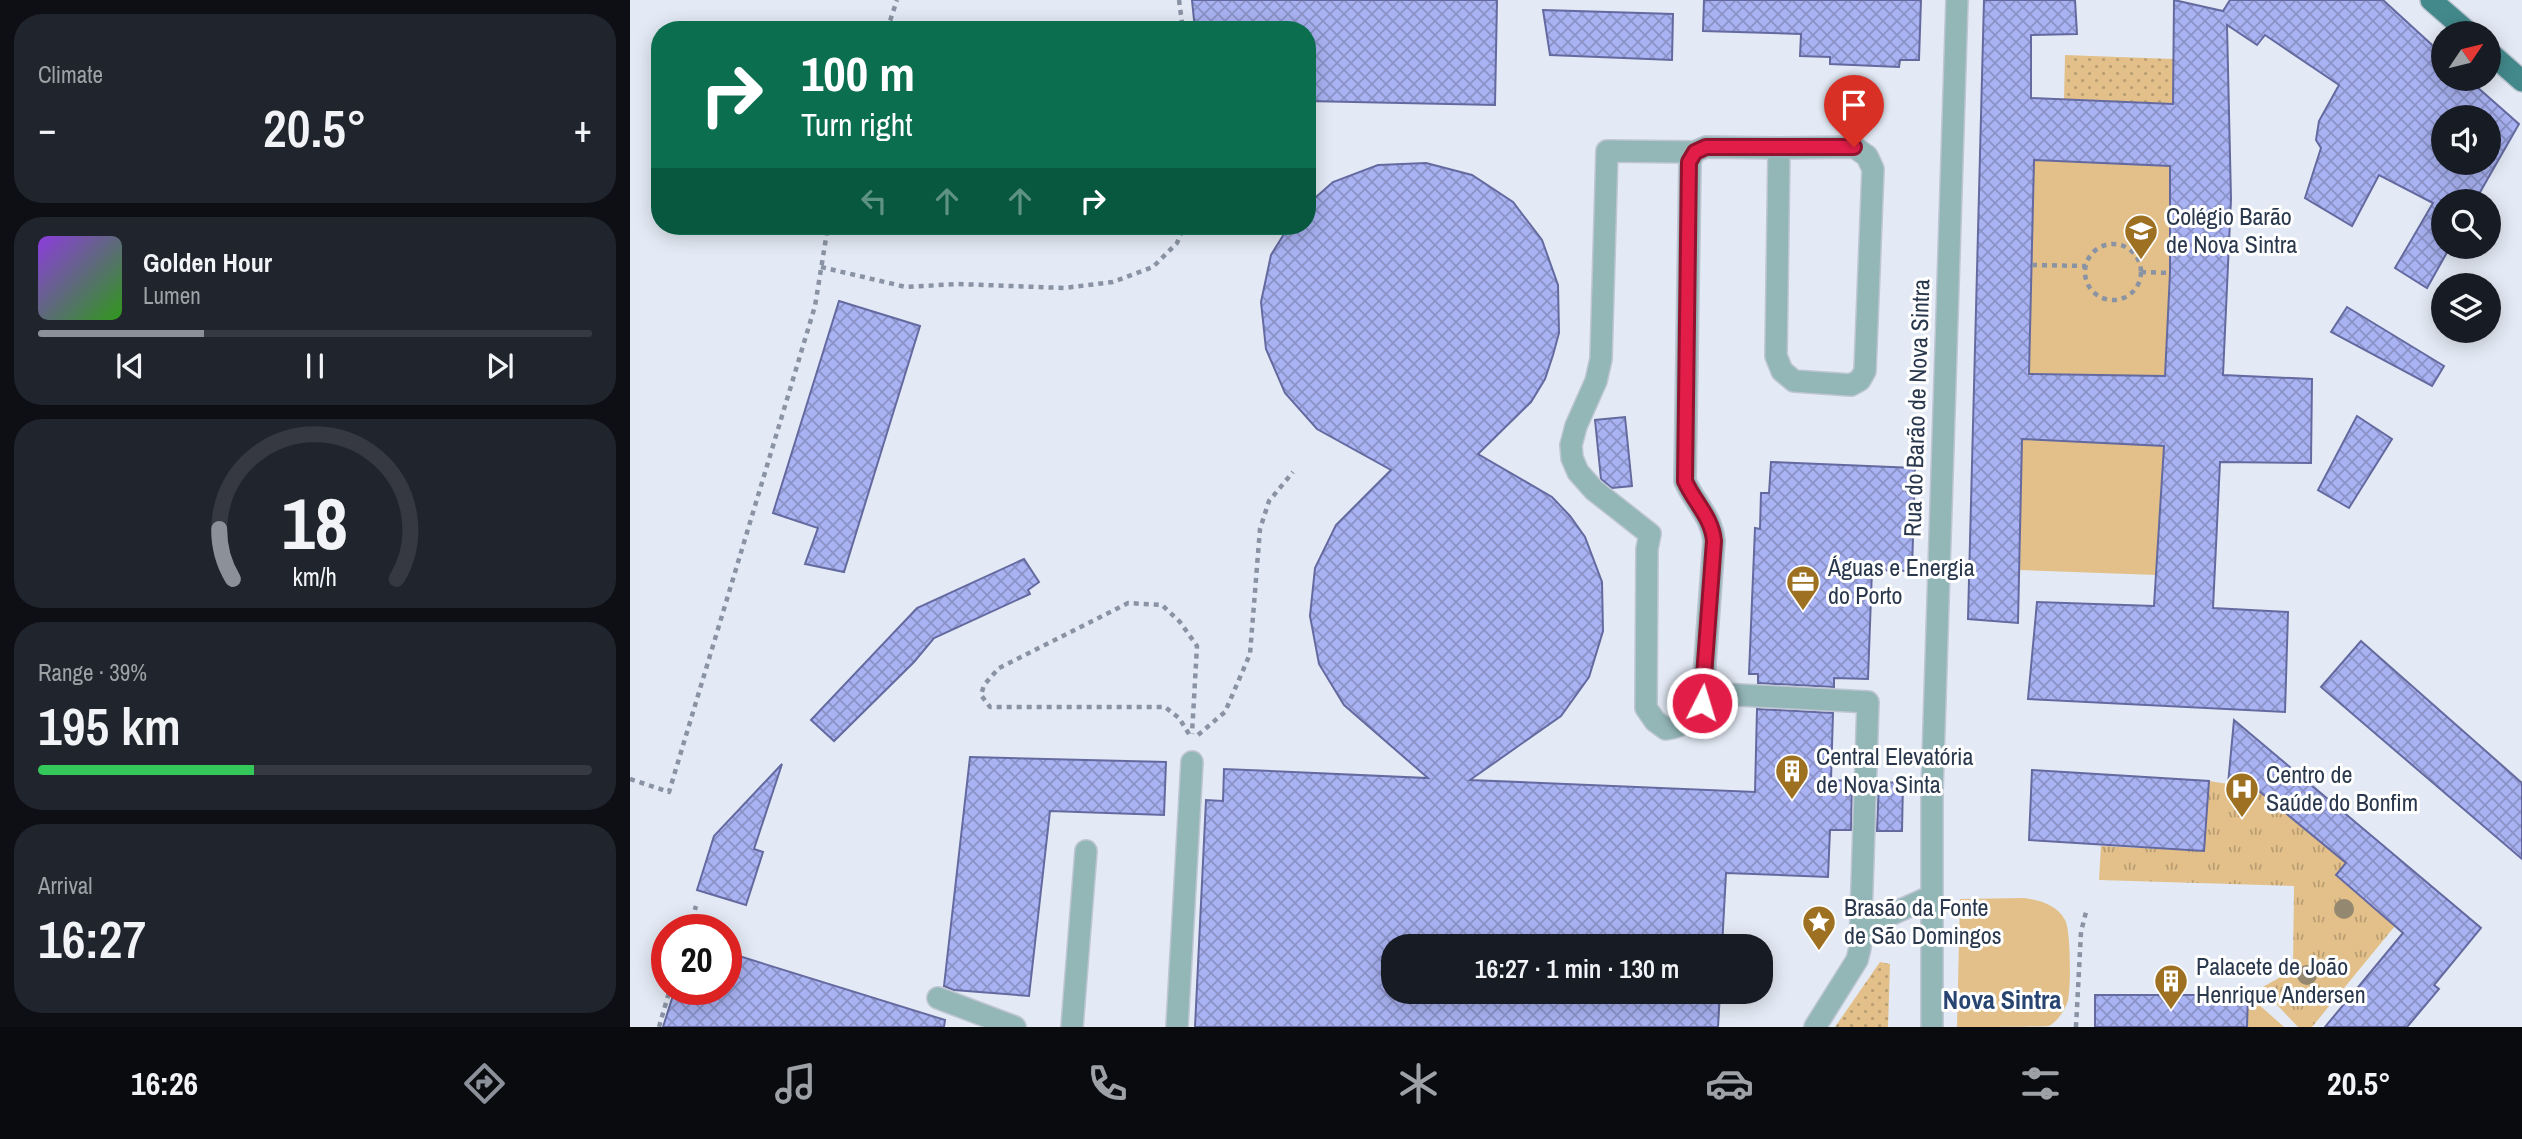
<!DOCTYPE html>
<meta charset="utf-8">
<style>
:root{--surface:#171b24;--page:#20242c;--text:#f1f3f6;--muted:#9ea1a6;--line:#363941;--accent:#8c9099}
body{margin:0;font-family:"Archivo Narrow",sans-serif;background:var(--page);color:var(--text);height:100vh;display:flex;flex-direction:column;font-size:26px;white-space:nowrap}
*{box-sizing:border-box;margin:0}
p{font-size:23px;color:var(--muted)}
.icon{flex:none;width:38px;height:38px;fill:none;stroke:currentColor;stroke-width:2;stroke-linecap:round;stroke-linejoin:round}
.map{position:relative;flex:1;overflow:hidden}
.panel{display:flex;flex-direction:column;gap:14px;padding:14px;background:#0d0f14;width:630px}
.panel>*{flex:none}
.top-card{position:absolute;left:21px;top:21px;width:665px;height:214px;border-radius:28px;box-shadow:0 4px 18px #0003;background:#0b6e4f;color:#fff;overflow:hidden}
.needle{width:46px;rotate:55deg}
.fabs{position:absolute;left:1801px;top:21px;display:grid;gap:14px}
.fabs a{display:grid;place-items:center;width:70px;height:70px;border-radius:50%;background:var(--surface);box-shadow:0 4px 18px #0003;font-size:35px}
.speed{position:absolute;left:21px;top:914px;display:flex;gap:14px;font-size:35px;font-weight:700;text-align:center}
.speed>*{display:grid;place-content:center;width:91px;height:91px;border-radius:50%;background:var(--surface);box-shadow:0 4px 18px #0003;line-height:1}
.speed .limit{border:10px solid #d22;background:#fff;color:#111}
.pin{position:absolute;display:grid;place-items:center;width:60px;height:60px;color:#fff;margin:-72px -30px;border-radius:50% 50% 50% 0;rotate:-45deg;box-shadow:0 0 7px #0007}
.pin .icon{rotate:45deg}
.me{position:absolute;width:77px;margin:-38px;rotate:5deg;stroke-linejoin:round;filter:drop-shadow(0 0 5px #0008)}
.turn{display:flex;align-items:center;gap:24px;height:147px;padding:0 35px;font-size:32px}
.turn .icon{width:91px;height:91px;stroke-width:2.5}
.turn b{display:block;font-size:49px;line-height:60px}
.lanes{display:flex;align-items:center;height:66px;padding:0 35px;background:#0003;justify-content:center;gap:35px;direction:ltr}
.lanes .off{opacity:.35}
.big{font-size:52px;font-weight:600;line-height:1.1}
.panel .widget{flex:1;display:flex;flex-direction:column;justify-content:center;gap:10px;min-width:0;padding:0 24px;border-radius:28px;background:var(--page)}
.panel .dial{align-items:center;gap:0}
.dial svg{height:182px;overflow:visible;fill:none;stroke:var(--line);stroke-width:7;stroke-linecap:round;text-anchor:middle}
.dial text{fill:var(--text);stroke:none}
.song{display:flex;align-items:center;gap:21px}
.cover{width:84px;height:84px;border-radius:10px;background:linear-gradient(135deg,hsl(270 70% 55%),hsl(110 70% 35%))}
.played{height:7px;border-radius:4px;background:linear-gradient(90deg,var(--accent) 30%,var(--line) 30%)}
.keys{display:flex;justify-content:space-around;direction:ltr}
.heat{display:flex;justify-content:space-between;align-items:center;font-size:38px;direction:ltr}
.charge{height:10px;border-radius:5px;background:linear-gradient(90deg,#34c759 39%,var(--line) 0)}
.trip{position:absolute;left:751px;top:934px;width:392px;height:70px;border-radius:28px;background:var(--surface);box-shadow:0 4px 18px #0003;font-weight:600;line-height:70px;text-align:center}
.tab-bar{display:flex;height:112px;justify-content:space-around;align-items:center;background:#090b0e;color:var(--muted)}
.tab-bar .icon{width:49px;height:49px}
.tab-bar .current{color:var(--accent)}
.tab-bar b{font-size:32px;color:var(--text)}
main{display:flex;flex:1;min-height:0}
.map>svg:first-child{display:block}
</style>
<main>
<section class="panel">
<div class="widget"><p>Climate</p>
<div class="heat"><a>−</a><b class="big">20.5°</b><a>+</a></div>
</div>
<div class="widget">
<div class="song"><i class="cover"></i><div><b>Golden Hour</b><p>Lumen</p></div></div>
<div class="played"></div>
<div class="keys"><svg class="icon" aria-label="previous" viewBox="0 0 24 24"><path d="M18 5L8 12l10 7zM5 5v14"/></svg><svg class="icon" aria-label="pause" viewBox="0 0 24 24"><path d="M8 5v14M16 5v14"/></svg><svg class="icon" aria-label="next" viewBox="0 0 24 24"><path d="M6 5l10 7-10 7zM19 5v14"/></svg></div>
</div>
<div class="widget dial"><svg viewBox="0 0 100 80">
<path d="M14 69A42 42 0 1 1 86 69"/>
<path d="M14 69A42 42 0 0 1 8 47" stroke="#8c9099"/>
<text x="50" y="56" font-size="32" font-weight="700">18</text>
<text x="50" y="72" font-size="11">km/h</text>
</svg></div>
<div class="widget"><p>Range · 39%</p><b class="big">195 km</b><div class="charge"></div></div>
<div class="widget"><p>Arrival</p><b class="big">16:27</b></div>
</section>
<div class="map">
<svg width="1892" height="1027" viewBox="0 0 1892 1027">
<defs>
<pattern id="grass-tufts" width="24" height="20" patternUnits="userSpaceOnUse" patternTransform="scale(1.75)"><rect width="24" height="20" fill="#e3c089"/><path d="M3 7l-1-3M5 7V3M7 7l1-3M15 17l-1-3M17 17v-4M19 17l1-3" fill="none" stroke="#b89d72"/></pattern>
<pattern id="park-dots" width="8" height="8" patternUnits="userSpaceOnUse" patternTransform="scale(1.75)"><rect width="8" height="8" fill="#e3c089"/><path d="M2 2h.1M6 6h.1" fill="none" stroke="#b89d72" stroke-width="1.8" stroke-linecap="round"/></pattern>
<pattern id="building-cross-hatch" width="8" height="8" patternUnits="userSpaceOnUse" patternTransform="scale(1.75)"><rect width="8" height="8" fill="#a9b2f2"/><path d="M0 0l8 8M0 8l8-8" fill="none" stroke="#8a92c6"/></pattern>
</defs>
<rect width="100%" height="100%" fill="#e3eaf5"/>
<path fill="url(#grass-tufts)" d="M1579,781L1598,784L1618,782L1716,863L1706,876L1765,926L1682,1027H1668L1631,988L1663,970L1664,886L1469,880L1471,846L1574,851Z"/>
<g fill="url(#park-dots)">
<path d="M1435,55L1543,59V104L1434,99Z"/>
<path d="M1250,962L1260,964L1258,1027H1205Z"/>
</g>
<g fill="#e3c089">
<path d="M1404,160L1540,166V273L1535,376L1399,374Z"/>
<path d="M1392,439L1534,446L1526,575L1390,570Z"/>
<path d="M1394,898C1410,900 1427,905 1435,920C1441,930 1441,989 1438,1000C1436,1009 1427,1022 1419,1026C1408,1027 1343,1027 1327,1027L1330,899Z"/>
<path d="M1618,995L1654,1027H1617Z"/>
</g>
<g fill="url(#building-cross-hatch)" stroke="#646a9f" stroke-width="2" fill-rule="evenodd">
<path d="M562,0H867L865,105L677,101V30H565Z"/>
<path d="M1074,0H1291L1289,60H1270L1269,67L1200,64V57L1170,56L1171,34L1073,31Z"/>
<path d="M1354,0H1445L1447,34L1401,35V98L1543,104L1544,0L1593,11L1600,0H1753L1813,55V79H1838L1889,124L1845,201H1813V247H1820L1797,288L1765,268L1803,203L1749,175L1722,226L1675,198L1691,148L1686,140L1689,121L1709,85L1635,35L1627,45L1597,25L1601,199L1593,375L1682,379L1681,463L1590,462L1583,608L1658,612L1655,712L1398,699L1407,602L1524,606L1534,446L1392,439L1388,623L1338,619ZM1813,117H1858V163H1813ZM1404,160L1540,166V273L1535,376L1399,374Z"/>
<path d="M913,10L1043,14L1042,60L920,55Z"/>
<path d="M796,163L842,175L883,202L912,240L928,285L929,333L923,355L915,379L901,402L848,454L922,497L940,516L955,537L972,582L973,631L959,677L931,716L840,780L1125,792L1127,709L1203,713L1201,780L1222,781L1221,830H1200L1198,877L1096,873L1092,947H763V992H1090L1088,1027H565L576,800L593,801L594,769L798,778L714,705L689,664L680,616L685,568L706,525L761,470L687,429L655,393L636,349L631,302L641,255L659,226H677V205L703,182L748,165Z"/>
<path d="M209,301L290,326L214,572L175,564L188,528L143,513Z"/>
<path d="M1717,307L1814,366L1802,386L1701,332Z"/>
<path d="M1727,416L1762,439L1719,508L1688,490Z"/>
<path d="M995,417L1002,486L982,488L971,479L965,420Z"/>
<path d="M1141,462L1285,468L1282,571L1242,570L1238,679L1204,678V687L1128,683V674H1119L1125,528L1130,529L1131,493H1139Z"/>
<path d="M394,559L409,582L398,590L400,594L304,638L284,662L204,741L181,720L287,608Z"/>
<path d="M1731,641L1892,783V859L1691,687Z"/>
<path d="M1604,720L1851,928L1804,985L1809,989L1777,1027H1695L1773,933L1706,875L1716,863L1618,782L1598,784Z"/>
<path d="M340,757L536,762L534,815L420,811L399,996L324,990L314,986Z"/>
<path d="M152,764L124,849L133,852L116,905L67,890L84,836Z"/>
<path d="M1402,770L1579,781L1574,851L1399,840Z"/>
<path d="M1249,782L1273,783L1272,831H1247Z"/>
<path d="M96,952L315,1020L314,1027H33L45,989H96Z"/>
<path d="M1465,995H1618L1617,1027H1465Z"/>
</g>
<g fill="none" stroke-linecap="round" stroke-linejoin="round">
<g stroke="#bec6d3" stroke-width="24">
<g id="minor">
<path d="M1224,147L1237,156L1243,169L1235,371L1230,380L1221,385L1164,381L1152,371L1146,356L1149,148Z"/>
<path d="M1064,152L977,151L971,359L966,381L946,426L941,445L942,458L948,472L964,490L1020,534L1017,549L1016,708L1025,721L1036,729C1055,726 1062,719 1072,703L1084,541C1082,517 1064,502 1055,481L1060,162L1064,152L1076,147L1149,148"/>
<path d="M1074,693L1238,702L1230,948L1227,960L1185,1027"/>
<path d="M1231,928L1302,896"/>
<path d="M308,998L385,1027"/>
<path d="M442,1027L456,851"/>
<path d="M547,1027L562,762"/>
<path d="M1302,1027V791L1327,0"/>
</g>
</g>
<g stroke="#bec6d3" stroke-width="24">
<g id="major">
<path d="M1801,0L1839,33"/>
<path d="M1858,51L1892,81"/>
</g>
</g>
<g stroke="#8993a3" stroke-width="4.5" stroke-dasharray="5 5" stroke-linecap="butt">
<path d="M549,0L553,30"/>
<path d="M257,30L267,0"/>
<circle cx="1483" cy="272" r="28"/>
<path d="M1402,265L1456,266"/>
<path d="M191,267L276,287L327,284L434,288L483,282L523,267L547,243L554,226"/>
<path d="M1511,272L1540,273"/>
<path d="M559,734L549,718L535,707H360L351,695L354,685L369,668L498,603L532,605L550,622L567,646L562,734"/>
<path d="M568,735L595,712L620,654L630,529L639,501L663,472"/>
<path d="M0,779L39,792L185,306L198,226"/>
<path d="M59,929L66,906"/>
<path d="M29,1027L40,989"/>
<path d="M1446,1027L1451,932L1457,908"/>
</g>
<use href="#minor" stroke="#93b6b7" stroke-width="21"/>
<use href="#major" stroke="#43898c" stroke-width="21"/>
</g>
<g fill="#948870">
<circle cx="1714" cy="909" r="10"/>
<circle cx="1677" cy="975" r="10"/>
</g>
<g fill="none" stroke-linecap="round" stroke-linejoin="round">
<g stroke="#92132f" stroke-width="18">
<path id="route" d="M1072,703L1084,541C1082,517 1064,502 1055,481L1059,162L1065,152L1076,147H1224"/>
</g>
<use href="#route" stroke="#e11d48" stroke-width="12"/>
</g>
<defs>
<g id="school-pin" transform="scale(1.75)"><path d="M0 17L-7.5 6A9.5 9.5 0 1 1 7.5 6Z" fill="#9d7121" stroke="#fff"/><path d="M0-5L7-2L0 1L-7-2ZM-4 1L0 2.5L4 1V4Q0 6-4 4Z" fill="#fff"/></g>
<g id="office-pin" transform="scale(1.75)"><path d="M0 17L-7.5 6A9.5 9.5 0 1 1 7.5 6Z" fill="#9d7121" stroke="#fff"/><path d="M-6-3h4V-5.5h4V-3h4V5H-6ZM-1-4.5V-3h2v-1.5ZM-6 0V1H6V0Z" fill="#fff"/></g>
<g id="building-pin" transform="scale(1.75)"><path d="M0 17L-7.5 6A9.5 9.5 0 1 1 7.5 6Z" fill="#9d7121" stroke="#fff"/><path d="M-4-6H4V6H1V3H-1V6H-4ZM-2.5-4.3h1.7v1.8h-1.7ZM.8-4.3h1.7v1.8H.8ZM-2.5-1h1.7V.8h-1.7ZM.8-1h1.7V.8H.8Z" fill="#fff"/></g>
<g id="hospital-pin" transform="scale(1.75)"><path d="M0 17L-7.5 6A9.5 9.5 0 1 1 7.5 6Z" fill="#9d7121" stroke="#fff"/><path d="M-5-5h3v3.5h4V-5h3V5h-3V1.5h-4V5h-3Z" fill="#fff"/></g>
<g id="sight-pin" transform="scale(1.75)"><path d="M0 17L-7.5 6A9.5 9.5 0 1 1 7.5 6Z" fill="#9d7121" stroke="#fff"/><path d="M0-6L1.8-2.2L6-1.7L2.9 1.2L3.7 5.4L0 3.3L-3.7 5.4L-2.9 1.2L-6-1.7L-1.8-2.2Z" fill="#fff"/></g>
</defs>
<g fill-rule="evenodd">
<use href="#school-pin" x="1511" y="231"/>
<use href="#office-pin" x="1173" y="582"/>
<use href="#building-pin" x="1162" y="771"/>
<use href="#hospital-pin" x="1612" y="789"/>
<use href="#sight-pin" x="1189" y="922"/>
<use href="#building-pin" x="1541" y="981"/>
</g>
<g text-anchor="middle" stroke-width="6" stroke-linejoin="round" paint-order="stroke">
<g font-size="24" fill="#2a384d" stroke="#fff" text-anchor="start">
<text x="1536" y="225">Colégio Barão<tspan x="1536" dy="28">de Nova Sintra</tspan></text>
<text x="1198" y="576">Águas e Energia<tspan x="1198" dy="28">do Porto</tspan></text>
<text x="1186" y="765">Central Elevatória<tspan x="1186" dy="28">de Nova Sinta</tspan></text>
<text x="1636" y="783">Centro de<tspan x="1636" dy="28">Saúde do Bonfim</tspan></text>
<text x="1214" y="916">Brasão da Fonte<tspan x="1214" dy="28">de São Domingos</tspan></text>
<text x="1566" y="975">Palacete de João<tspan x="1566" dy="28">Henrique Andersen</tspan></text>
</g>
<g font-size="24" fill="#2a384d" stroke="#fff">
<text transform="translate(1287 408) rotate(-88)" y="8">Rua do Barão de Nova Sintra</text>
</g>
<g font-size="26" font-weight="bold" fill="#284572" stroke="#fff">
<text x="1372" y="1009">Nova Sintra</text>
</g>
</g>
</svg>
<div class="fabs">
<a><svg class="needle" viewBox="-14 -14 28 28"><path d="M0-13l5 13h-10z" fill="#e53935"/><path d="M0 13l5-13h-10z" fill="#9ea1a6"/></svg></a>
<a><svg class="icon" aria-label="sound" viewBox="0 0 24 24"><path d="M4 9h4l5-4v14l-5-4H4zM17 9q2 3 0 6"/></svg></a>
<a><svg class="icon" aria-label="search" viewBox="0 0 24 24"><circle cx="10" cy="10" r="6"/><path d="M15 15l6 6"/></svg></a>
<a><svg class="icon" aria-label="layers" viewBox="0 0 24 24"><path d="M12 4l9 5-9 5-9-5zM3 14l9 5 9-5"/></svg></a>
</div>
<div class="speed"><div class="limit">20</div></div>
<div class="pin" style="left:1224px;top:147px;background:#d93025"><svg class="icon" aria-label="arrive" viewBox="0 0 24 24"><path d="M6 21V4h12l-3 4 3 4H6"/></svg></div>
<svg class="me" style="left:1072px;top:703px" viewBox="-20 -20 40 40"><circle r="17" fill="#e11d48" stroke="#fff" stroke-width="3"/><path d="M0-11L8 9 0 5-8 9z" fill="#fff"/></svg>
<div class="trip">16:27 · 1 min · 130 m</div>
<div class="top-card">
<div class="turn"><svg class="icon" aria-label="right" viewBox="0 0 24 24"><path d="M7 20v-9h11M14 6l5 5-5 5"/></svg><div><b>100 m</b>Turn right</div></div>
<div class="lanes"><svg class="icon off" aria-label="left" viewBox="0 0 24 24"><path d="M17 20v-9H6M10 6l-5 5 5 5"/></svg><svg class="icon off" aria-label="ahead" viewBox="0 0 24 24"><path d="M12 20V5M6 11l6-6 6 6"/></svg><svg class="icon off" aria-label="ahead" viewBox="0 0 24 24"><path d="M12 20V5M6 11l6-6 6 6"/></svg><svg class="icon" aria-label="right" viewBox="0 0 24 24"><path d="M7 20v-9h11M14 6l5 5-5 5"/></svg></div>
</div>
</div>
</main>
<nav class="tab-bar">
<b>16:26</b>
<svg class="icon current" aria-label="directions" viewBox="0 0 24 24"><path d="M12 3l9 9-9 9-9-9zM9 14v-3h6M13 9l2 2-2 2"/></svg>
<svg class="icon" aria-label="music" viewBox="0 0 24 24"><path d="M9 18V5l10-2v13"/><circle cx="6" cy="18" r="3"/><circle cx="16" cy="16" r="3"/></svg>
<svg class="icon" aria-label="phone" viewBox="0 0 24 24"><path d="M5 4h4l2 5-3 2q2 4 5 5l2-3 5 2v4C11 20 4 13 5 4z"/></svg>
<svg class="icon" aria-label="climate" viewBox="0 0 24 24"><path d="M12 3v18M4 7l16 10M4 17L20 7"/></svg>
<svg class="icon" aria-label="car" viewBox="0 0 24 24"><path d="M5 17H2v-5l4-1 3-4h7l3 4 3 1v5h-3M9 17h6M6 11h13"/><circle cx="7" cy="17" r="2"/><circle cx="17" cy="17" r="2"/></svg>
<svg class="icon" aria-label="filters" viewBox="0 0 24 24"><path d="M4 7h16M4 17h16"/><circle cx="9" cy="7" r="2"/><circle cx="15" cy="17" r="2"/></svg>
<b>20.5°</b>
</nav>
